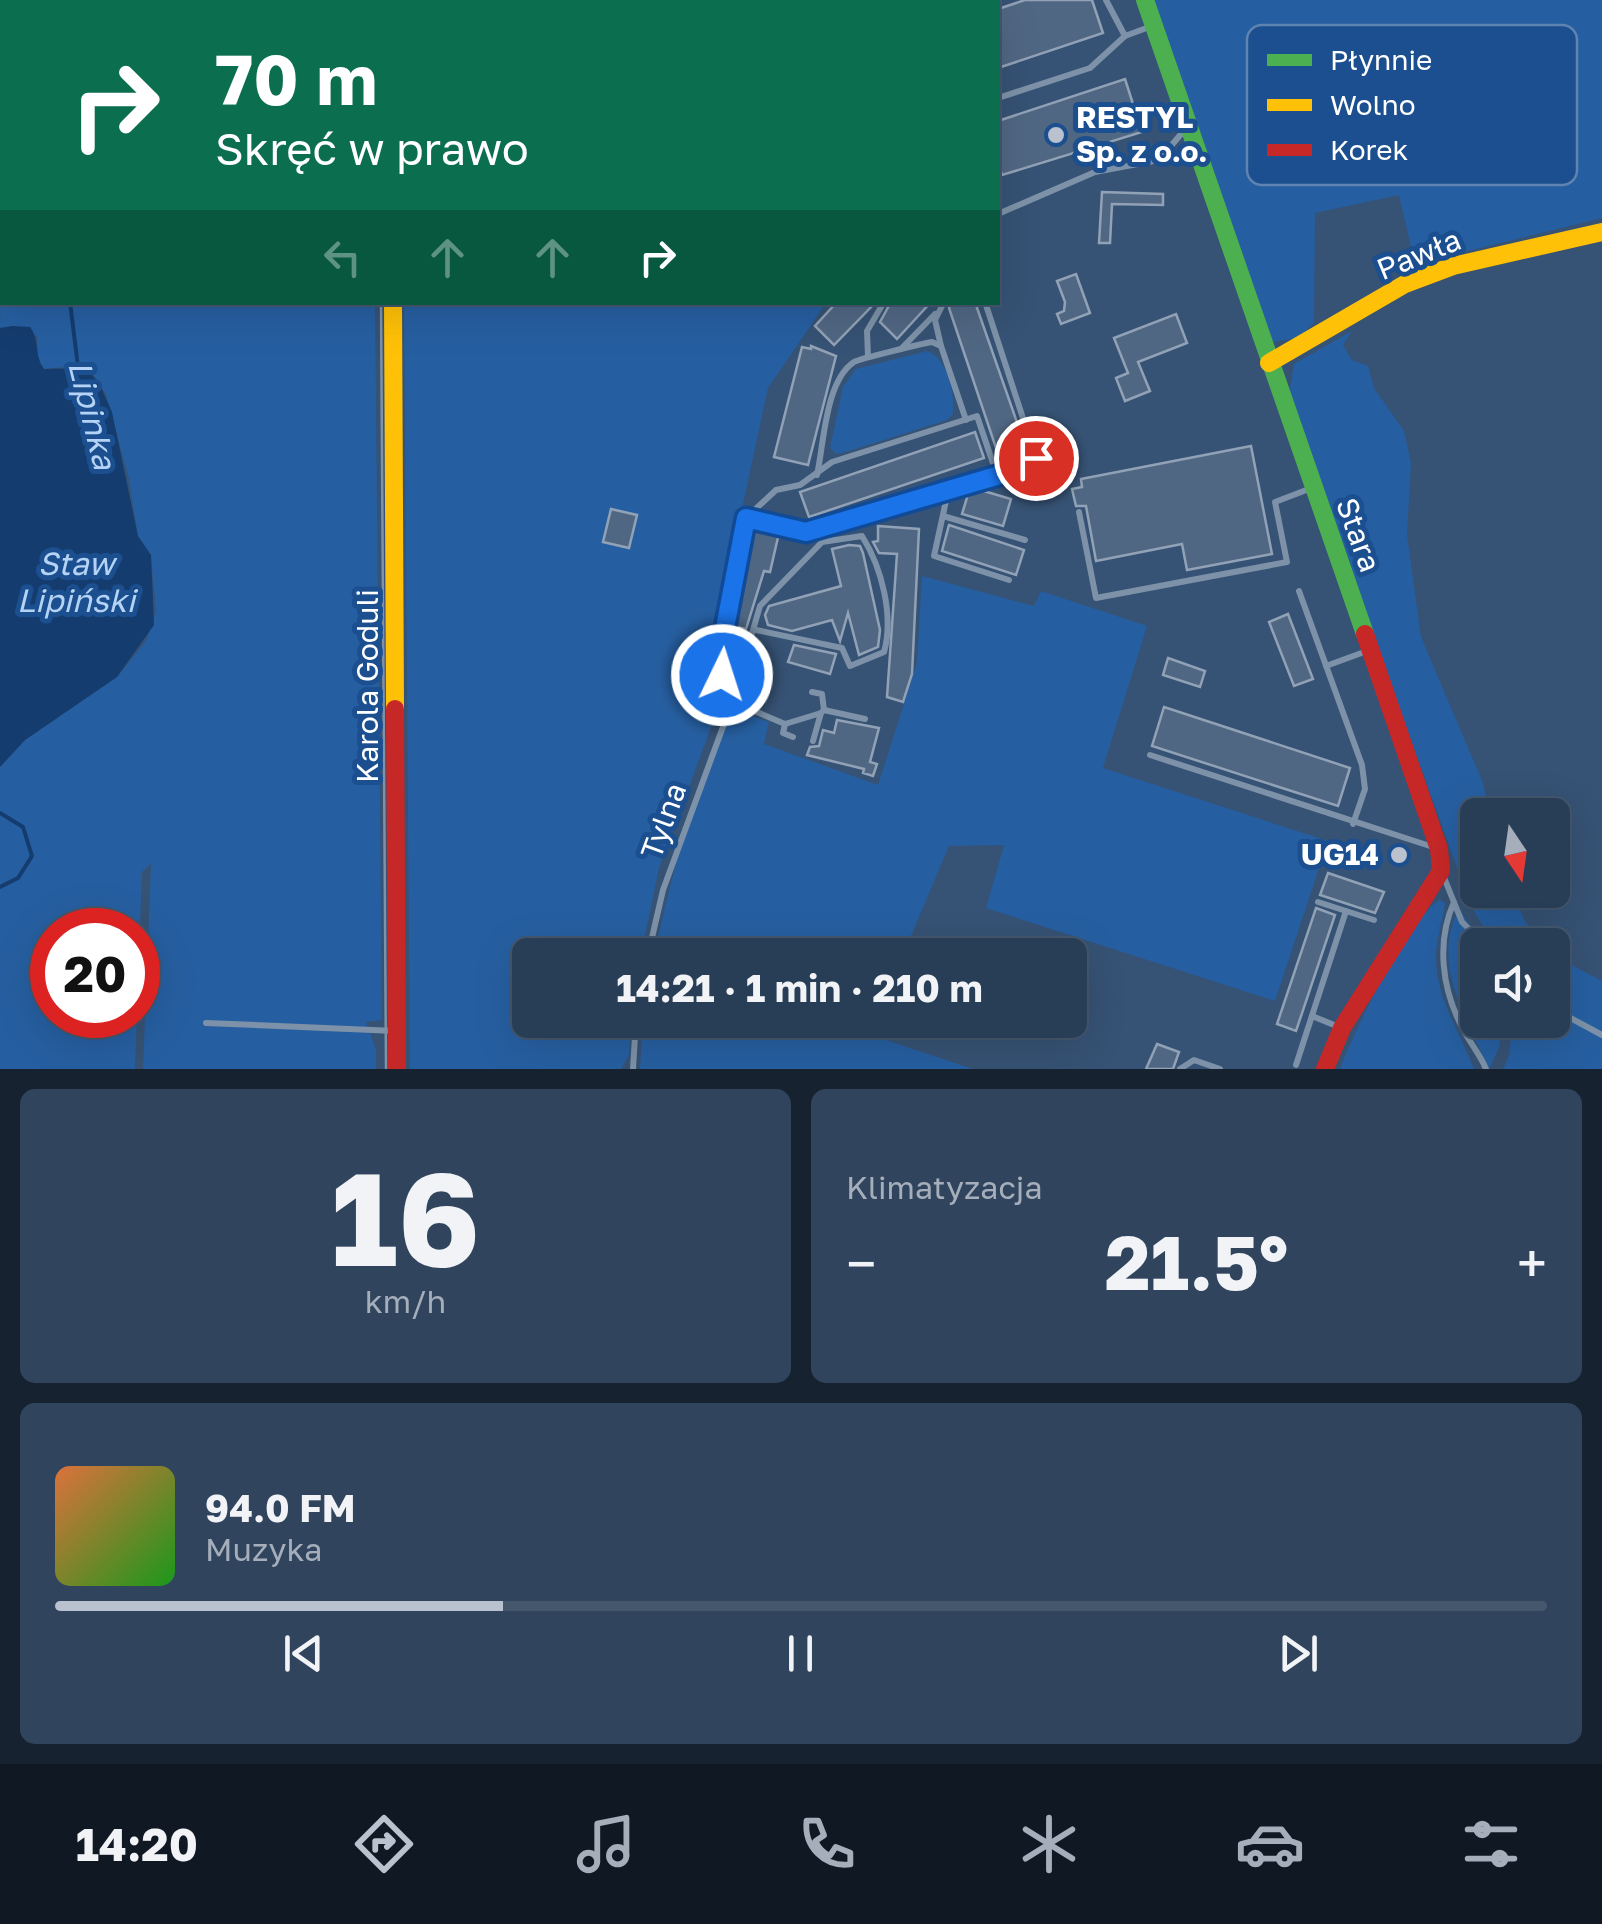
<!DOCTYPE html>
<html lang="pl">
<meta charset="utf-8">
<style>
:root{--surface:#283e57;--page:#30455d;--text:#f1f3f6;--muted:#a5aeba;--line:#44576d;--accent:#b9c2ce}
body{margin:0;font-family:"Golos Text",sans-serif;background:var(--page);color:var(--text);height:100vh;display:flex;flex-direction:column;font-size:38px;white-space:nowrap}
*{box-sizing:border-box;margin:0}
p{font-size:32px;color:var(--muted)}
.icon{flex:none;width:55px;height:55px;fill:none;stroke:currentColor;stroke-width:2;stroke-linecap:round;stroke-linejoin:round}
.map{position:relative;height:1069px;overflow:hidden}
.panel{display:flex;flex-direction:column;gap:20px;padding:20px;background:#162230;flex:1}
.panel>*{flex:none}
.guide{position:absolute;left:0px;top:0px;width:1000px;height:305px;box-shadow:0 10px 40px #0002,0 0 0 2px var(--line);background:#0b6e4f;color:#fff;overflow:hidden}
.needle{width:65px;rotate:167deg}
.tools{position:absolute;left:1460px;top:798px;display:grid;gap:20px}
.tools a{display:grid;place-items:center;width:110px;height:110px;border-radius:15px;background:var(--surface);box-shadow:0 10px 40px #0002,0 0 0 2px var(--line);font-size:50px}
.speed{position:absolute;left:30px;top:908px;display:flex;gap:20px;font-size:50px;font-weight:700;text-align:center}
.speed>*{display:grid;place-content:center;width:130px;height:130px;border-radius:50%;background:var(--surface);box-shadow:0 10px 40px #0002,0 0 0 2px var(--line);line-height:1}
.speed .limit{border:15px solid #d22;background:#fff;color:#111}
.pin{position:absolute;display:grid;place-items:center;width:85px;height:85px;color:#fff;margin:-42px;border:5px solid #fff;border-radius:50%;box-shadow:0 2px 10px #0007}
.me{position:absolute;width:110px;margin:-55px;rotate:4deg;stroke-linejoin:round;filter:drop-shadow(0 0 8px #0008)}
.turn{display:flex;align-items:center;gap:35px;height:210px;padding:0 50px;font-size:45px}
.turn .icon{width:130px;height:130px;stroke-width:2.5}
.turn b{display:block;font-size:70px;line-height:85px}
.lanes{display:flex;align-items:center;height:95px;padding:0 50px;background:#0003;justify-content:center;gap:50px;direction:ltr}
.lanes .off{opacity:.35}
.big{font-size:75px;font-weight:700;line-height:1.1}
.panel .card{flex:1;display:flex;flex-direction:column;justify-content:center;gap:15px;min-width:0;padding:0 35px;border-radius:15px;background:var(--page)}
.panel .dial{align-items:center;gap:0}
.dial b{font-size:130px;line-height:1}
.song{display:flex;align-items:center;gap:30px}
.cover{width:120px;height:120px;border-radius:15px;background:linear-gradient(135deg,hsl(20 70% 55%),hsl(120 70% 35%))}
.played{height:10px;border-radius:5px;background:linear-gradient(90deg,var(--accent) 30%,var(--line) 30%)}
.keys{display:flex;justify-content:space-around;direction:ltr}
.heat{display:flex;justify-content:space-between;align-items:center;font-size:55px;direction:ltr}
.panel .tiles{flex:1;display:grid;gap:20px;grid-template-columns:1fr 1fr}
.card:last-child{grid-column:span 2}
.trip{position:absolute;left:512px;top:938px;width:575px;height:100px;border-radius:15px;background:var(--surface);box-shadow:0 10px 40px #0002,0 0 0 2px var(--line);font-weight:700;line-height:100px;text-align:center}
.tabs{display:flex;height:160px;justify-content:space-around;align-items:center;background:#101923;color:var(--muted)}
.tabs .icon{width:70px;height:70px}
.tabs .on{color:var(--accent)}
.tabs b{font-size:45px;color:var(--text)}
.map>svg:first-child{display:block}
</style>
<div class="map">
<svg width="1602" height="1069" viewBox="0 0 1602 1069">
<rect width="100%" height="100%" fill="#365274"/>
<g fill="#265fa1" fill-rule="evenodd">
<path d="M1153,0H1602V218L1415,264L1399,195L1315,213L1314,323L1298,338L1273,342L1266,334Z"/>
<path d="M2,211V302L375,303L382,1020L366,1022L376,1050V1069H143L151,864L142,872L135,1069H0V767L25,740L117,677L146,641L156,612L151,556L138,536L129,479L106,394L92,372L77,366L44,369L38,360L37,336L13,326L0,328ZM52,930H138V1015H52Z"/>
<path d="M404,303H826L768,388L717,625L715,657L723,695L659,868L641,955H530V1020H631L629,1055L621,1069H410Z"/>
<path d="M1352,331L1343,345L1352,360L1368,366L1374,388L1404,431L1411,463L1407,535L1421,637L1483,783L1490,815H1478V890H1512L1524,920L1543,945H1494L1471,906L1288,400L1294,364Z"/>
<path d="M927,351C948,358 955,394 953,414L947,420L846,452L836,454L830,448L843,387L856,369Z"/>
<path d="M922,576L1034,606L1041,591L1147,626L1103,768L1328,841L1275,1001L986,908L1004,845L949,846L903,955H654C672,874 693,789 732,715L743,713L769,722L764,744L878,785L917,663Z"/>
<path d="M1440,900L1445,903C1443,921 1436,939 1436,957C1436,998 1460,1032 1474,1069H1340C1352,1035 1411,915 1440,900Z"/>
<path d="M1459,908L1481,945L1478,1020H1502L1499,1048L1489,1069C1467,1018 1430,966 1459,908Z"/>
<path d="M1553,955L1602,981V1069H1503L1509,1056L1513,1020H1552Z"/>
<path d="M643,1020H876L871,1035L973,1069H640Z"/>
</g>
<path fill="#153c6e" d="M13,326L30,327C40,340 34,355 44,369L86,368L99,383L112,412L138,536L151,555L154,625L117,677L25,740L0,767V328Z"/>
<g fill="none" stroke-linecap="round" stroke-linejoin="round">
<g stroke="#153c6e" stroke-width="4">
<path d="M70,302L78,367"/>
<path d="M0,813L23,827L32,856L18,878L0,887"/>
</g>
</g>
<g fill="#506783" stroke="#92a2b6" stroke-width="2.5">
<path d="M1025,0H1092L1103,33L998,68V9Z"/>
<path d="M1125,79L1142,132L1002,175L998,160V121Z"/>
<path d="M1102,192L1163,194V205L1112,204L1110,243H1099Z"/>
<path d="M1076,274L1090,313L1061,324L1057,314L1064,311L1065,302L1057,281Z"/>
<path d="M837,302H876L834,345L815,326Z"/>
<path d="M891,302H931L897,339L880,322Z"/>
<path d="M951,302H975L1028,454L1001,463L949,308Z"/>
<path d="M1176,314L1187,343L1138,362L1150,391L1125,401L1116,378L1128,373L1114,338Z"/>
<path d="M811,346L836,356L808,465L774,457L802,347L811,349Z"/>
<path d="M975,432L984,458L809,517L800,492Z"/>
<path d="M1251,446L1272,554L1187,570L1182,544L1096,561L1086,506H1076L1072,489L1082,487L1081,479Z"/>
<path d="M977,489L1011,499L1003,526L962,514L969,491Z"/>
<path d="M611,509L637,515L629,548L603,542Z"/>
<path d="M949,525L1024,550L1016,575L942,551Z"/>
<path d="M878,526L919,529L912,674L903,702L887,697L897,554L879,553L873,542L878,541Z"/>
<path d="M755,528L779,533L770,572L764,571L746,629L734,626Z"/>
<path d="M849,545L860,546L863,553L880,630L878,647L859,655L848,613L840,641L832,620L792,631L768,625L765,615L769,606L841,586L832,549Z"/>
<path d="M1288,614L1313,679L1294,686L1269,622Z"/>
<path d="M794,645L836,654L830,674L788,662Z"/>
<path d="M1168,658L1205,671L1200,687L1163,675Z"/>
<path d="M1164,707L1350,768L1338,806L1152,746Z"/>
<path d="M837,720L879,728L870,762L877,764L873,776L863,773L864,769L807,755L810,747L819,746L823,730L834,733Z"/>
<path d="M1328,873L1384,892L1375,913L1320,895Z"/>
<path d="M1316,908L1335,915L1296,1031L1277,1024Z"/>
<path d="M1157,1044L1179,1052L1173,1069H1146Z"/>
</g>
<g fill="none" stroke-linecap="round" stroke-linejoin="round">
<g stroke="#7d92a8" stroke-width="6">
<path d="M1106,0L1125,36"/>
<path d="M998,98L1090,68L1125,36L1152,26"/>
<path d="M998,214L1095,172L1159,160L1187,127"/>
<path d="M941,346L935,320L944,302"/>
<path d="M901,349L935,314"/>
<path d="M868,357L867,331L884,302"/>
<path d="M817,475C824,444 825,381 854,362C859,359 920,344 932,342L941,346L966,420"/>
<path d="M949,487L934,556L1009,580"/>
<path d="M1079,512L1096,598L1287,562L1275,502L1309,489"/>
<path d="M943,516L1025,540"/>
<path d="M747,519L806,532L1030,466L1036,458L985,302"/>
<path d="M1299,591L1362,765L1365,789L1353,824"/>
<path d="M1326,666L1367,651"/>
<path d="M812,692L822,694L824,710"/>
<path d="M821,713L824,710L865,719"/>
<path d="M785,724L821,713L813,741"/>
<path d="M793,737L783,733L785,724L726,699L720,654L746,518L776,490L800,485L832,462L977,416L999,481L1032,495"/>
<path d="M1150,755L1433,847"/>
<path d="M1443,875L1462,922L1485,945"/>
<path d="M1318,902L1374,920"/>
<path d="M1454,902C1436,942 1442,989 1462,1027C1469,1042 1480,1054 1486,1069"/>
<path d="M648,955L663,890L731,705L760,606L822,542L862,536C882,568 894,616 884,652L850,666L842,648L756,630"/>
<path d="M1552,1008L1602,1035"/>
<path d="M1312,1016L1339,1027"/>
<path d="M807,1020L809,1021"/>
<path d="M206,1023L396,1031"/>
<path d="M1296,1065L1346,911"/>
<path d="M633,1069L636,1020"/>
<path d="M1180,1069L1194,1060L1220,1069"/>
</g>
<path stroke="#4caf50" stroke-width="18" d="M1145,0L1365,634"/>
<g stroke="#ffc107" stroke-width="18">
<path d="M393,302L395,709"/>
<path d="M1269,363L1405,284L1453,266L1602,232"/>
</g>
<g stroke="#c62828" stroke-width="18">
<path d="M390,0V2"/>
<path d="M395,709L397,1069"/>
<path d="M1325,1069L1342,1028L1441,871L1439,849L1365,634"/>
</g>
<g stroke="#7e92a7" stroke-width="2.5">
<path d="M379,0V2"/>
<path d="M381,302L386,1069"/>
</g>
</g>
<g fill="none" stroke-linecap="round" stroke-linejoin="round">
<g stroke="#114b97" stroke-width="25">
<path id="route" d="M722,675L720,654L746,518L806,532L1030,466L1036,458"/>
</g>
<use href="#route" stroke="#1a73e8" stroke-width="18"/>
</g>
<g fill="#b9c2ce" stroke="#1b4f8f" stroke-width="4">
<circle cx="1056" cy="135" r="10"/>
<circle cx="1399" cy="855" r="10"/>
</g>
<g text-anchor="middle" stroke-width="10" stroke-linejoin="round" paint-order="stroke">
<g font-size="30" font-weight="bold" fill="#fff" stroke="#1b4f8f" text-anchor="start">
<text x="1076" y="128">RESTYL<tspan x="1076" dy="34">Sp. z o.o.</tspan></text>
<text x="1379" y="865" text-anchor="end">UG14</text>
</g>
<g font-size="30" fill="#fff" stroke="#1b4f8f">
<text transform="translate(1419 255) rotate(-22)" y="10">Pawła</text>
<text transform="translate(1358 535) rotate(70)" y="10">Stara</text>
<text transform="translate(368 686) rotate(-90)" y="10">Karola Goduli</text>
<text transform="translate(664 821) rotate(-70)" y="10">Tylna</text>
</g>
<g font-size="32" font-style="italic" fill="#b5d3f5" stroke="#1b4f8f">
<text transform="translate(92 415) rotate(76)" y="11">Lipinka</text>
<text x="76" y="575">Staw<tspan x="76" dy="37">Lipiński</tspan></text>
</g>
</g>
<rect x="1247" y="25" width="330" height="160" rx="15" fill="#1b4f8f" stroke="#5f84b1" stroke-width="2.5"/>
<rect x="1267" y="54" width="45" height="12" fill="#4caf50"/>
<rect x="1267" y="99" width="45" height="12" fill="#ffc107"/>
<rect x="1267" y="144" width="45" height="12" fill="#c62828"/>
<g font-size="28" fill="#fff">
<text x="1330" y="70">Płynnie</text>
<text x="1330" y="115">Wolno</text>
<text x="1330" y="160">Korek</text>
</g>
</svg>
<div class="tools">
<a><svg class="needle" viewBox="-14 -14 28 28"><path d="M0-13l5 13h-10z" fill="#e53935"/><path d="M0 13l5-13h-10z" fill="#a5aeba"/></svg></a>
<a><svg class="icon" aria-label="sound" viewBox="0 0 24 24"><path d="M4 9h4l5-4v14l-5-4H4zM17 9q2 3 0 6"/></svg></a>
</div>
<div class="speed"><div class="limit">20</div></div>
<div class="pin" style="left:1036px;top:458px;background:#d93025"><svg class="icon" aria-label="arrive" viewBox="0 0 24 24"><path d="M6 21V4h12l-3 4 3 4H6"/></svg></div>
<svg class="me" style="left:722px;top:675px" viewBox="-20 -20 40 40"><circle r="17" fill="#1a73e8" stroke="#fff" stroke-width="3"/><path d="M0-11L8 9 0 5-8 9z" fill="#fff"/></svg>
<div class="trip">14:21 · 1 min · 210 m</div>
<div class="guide">
<div class="turn"><svg class="icon" aria-label="right" viewBox="0 0 24 24"><path d="M7 20v-9h11M14 6l5 5-5 5"/></svg><div><b>70 m</b>Skręć w prawo</div></div>
<div class="lanes"><svg class="icon off" aria-label="left" viewBox="0 0 24 24"><path d="M17 20v-9H6M10 6l-5 5 5 5"/></svg><svg class="icon off" aria-label="ahead" viewBox="0 0 24 24"><path d="M12 20V5M6 11l6-6 6 6"/></svg><svg class="icon off" aria-label="ahead" viewBox="0 0 24 24"><path d="M12 20V5M6 11l6-6 6 6"/></svg><svg class="icon" aria-label="right" viewBox="0 0 24 24"><path d="M7 20v-9h11M14 6l5 5-5 5"/></svg></div>
</div>
</div>
<section class="panel">
<div class="tiles">
<div class="card dial"><b>16</b><p>km/h</p></div>
<div class="card"><p>Klimatyzacja</p>
<div class="heat"><a>−</a><b class="big">21.5°</b><a>+</a></div>
</div>
<div class="card">
<div class="song"><i class="cover"></i><div><b>94.0 FM</b><p>Muzyka</p></div></div>
<div class="played"></div>
<div class="keys"><svg class="icon" aria-label="previous" viewBox="0 0 24 24"><path d="M18 5L8 12l10 7zM5 5v14"/></svg><svg class="icon" aria-label="pause" viewBox="0 0 24 24"><path d="M8 5v14M16 5v14"/></svg><svg class="icon" aria-label="next" viewBox="0 0 24 24"><path d="M6 5l10 7-10 7zM19 5v14"/></svg></div>
</div>
</div>
</section>
<nav class="tabs">
<b>14:20</b>
<svg class="icon on" aria-label="directions" viewBox="0 0 24 24"><path d="M12 3l9 9-9 9-9-9zM9 14v-3h6M13 9l2 2-2 2"/></svg>
<svg class="icon" aria-label="music" viewBox="0 0 24 24"><path d="M9 18V5l10-2v13"/><circle cx="6" cy="18" r="3"/><circle cx="16" cy="16" r="3"/></svg>
<svg class="icon" aria-label="phone" viewBox="0 0 24 24"><path d="M5 4h4l2 5-3 2q2 4 5 5l2-3 5 2v4C11 20 4 13 5 4z"/></svg>
<svg class="icon" aria-label="climate" viewBox="0 0 24 24"><path d="M12 3v18M4 7l16 10M4 17L20 7"/></svg>
<svg class="icon" aria-label="car" viewBox="0 0 24 24"><path d="M5 17H2v-5l4-1 3-4h7l3 4 3 1v5h-3M9 17h6M6 11h13"/><circle cx="7" cy="17" r="2"/><circle cx="17" cy="17" r="2"/></svg>
<svg class="icon" aria-label="filters" viewBox="0 0 24 24"><path d="M4 7h16M4 17h16"/><circle cx="9" cy="7" r="2"/><circle cx="15" cy="17" r="2"/></svg>
</nav>
